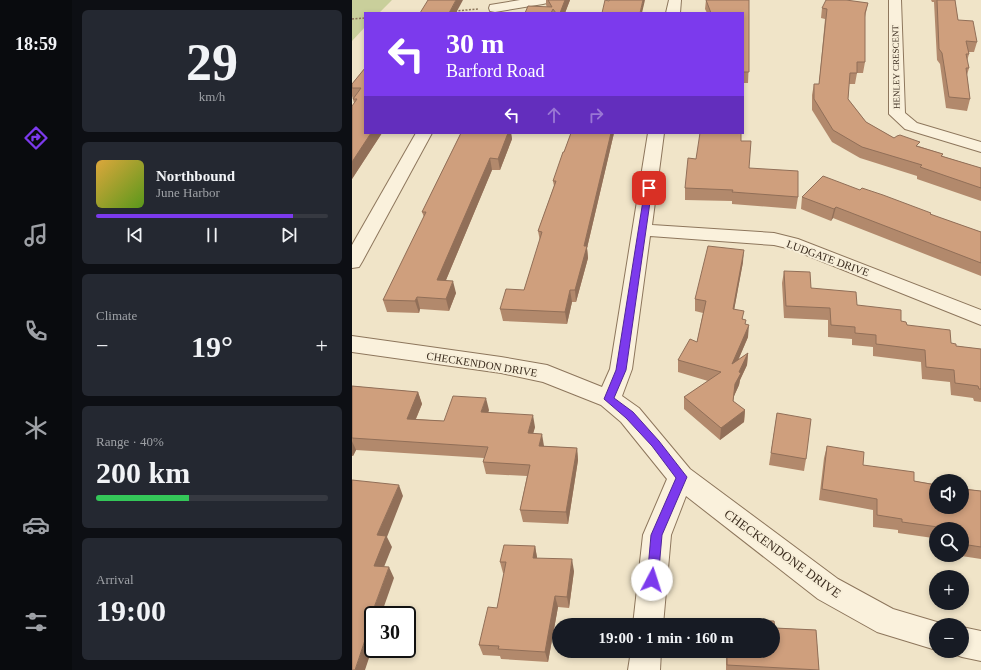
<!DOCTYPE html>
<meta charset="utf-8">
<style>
:root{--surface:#171b24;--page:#242831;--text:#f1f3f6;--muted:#9ea1a6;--line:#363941;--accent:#7c3aed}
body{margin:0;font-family:"Times New Roman",serif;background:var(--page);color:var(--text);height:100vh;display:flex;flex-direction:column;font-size:15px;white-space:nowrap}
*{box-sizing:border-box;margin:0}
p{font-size:13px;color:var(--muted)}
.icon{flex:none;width:22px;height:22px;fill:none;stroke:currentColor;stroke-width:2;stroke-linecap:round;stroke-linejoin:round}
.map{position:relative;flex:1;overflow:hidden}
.panel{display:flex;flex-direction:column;gap:10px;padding:10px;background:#0d0f14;width:280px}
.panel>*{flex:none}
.top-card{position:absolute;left:12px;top:12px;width:380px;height:122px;border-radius:0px;box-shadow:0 2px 6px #0003;background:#7c3aed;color:#fff;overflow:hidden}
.buttons{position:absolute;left:577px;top:474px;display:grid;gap:8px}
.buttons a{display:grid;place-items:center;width:40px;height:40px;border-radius:50%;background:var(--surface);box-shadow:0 2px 6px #0003;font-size:20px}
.speed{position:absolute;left:12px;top:606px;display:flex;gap:8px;font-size:20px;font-weight:700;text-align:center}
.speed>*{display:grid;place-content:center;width:52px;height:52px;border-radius:50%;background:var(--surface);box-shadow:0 2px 6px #0003;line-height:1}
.speed .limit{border:2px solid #111;border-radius:6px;background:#fff;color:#111}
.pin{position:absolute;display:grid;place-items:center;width:34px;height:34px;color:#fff;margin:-17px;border-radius:8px;box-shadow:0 2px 6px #0006}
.me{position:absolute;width:44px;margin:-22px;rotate:5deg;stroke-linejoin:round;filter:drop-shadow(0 0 3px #0008)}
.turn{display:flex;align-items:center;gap:14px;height:84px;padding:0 16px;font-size:18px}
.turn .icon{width:52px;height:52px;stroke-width:2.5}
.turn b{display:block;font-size:28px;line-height:34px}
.lanes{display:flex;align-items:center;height:38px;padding:0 16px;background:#0003;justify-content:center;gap:20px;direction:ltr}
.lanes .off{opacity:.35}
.big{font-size:30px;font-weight:700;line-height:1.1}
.panel .card{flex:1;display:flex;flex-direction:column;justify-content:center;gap:6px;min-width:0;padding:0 14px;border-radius:6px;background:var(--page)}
.panel .dial{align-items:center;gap:0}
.dial b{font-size:52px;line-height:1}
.song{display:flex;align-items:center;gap:12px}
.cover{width:48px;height:48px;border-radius:6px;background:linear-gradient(135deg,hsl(40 70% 55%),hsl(90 70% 35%))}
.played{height:4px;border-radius:2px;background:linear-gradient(90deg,var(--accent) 85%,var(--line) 85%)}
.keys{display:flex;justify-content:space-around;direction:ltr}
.heat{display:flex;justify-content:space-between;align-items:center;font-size:22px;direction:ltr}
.charge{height:6px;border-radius:3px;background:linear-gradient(90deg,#34c759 40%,var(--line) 0)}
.trip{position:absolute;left:200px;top:618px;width:228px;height:40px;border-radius:20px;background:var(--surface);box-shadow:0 2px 6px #0003;font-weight:700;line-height:40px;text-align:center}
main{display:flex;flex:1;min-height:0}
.dock{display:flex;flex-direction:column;width:72px;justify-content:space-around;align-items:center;background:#090b0e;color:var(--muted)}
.dock .icon{width:28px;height:28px}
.dock .current{color:var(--accent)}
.dock b{font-size:18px;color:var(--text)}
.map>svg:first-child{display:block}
</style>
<main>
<nav class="dock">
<b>18:59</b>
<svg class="icon current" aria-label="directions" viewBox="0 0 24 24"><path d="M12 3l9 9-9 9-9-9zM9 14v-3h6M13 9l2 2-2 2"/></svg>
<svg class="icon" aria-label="music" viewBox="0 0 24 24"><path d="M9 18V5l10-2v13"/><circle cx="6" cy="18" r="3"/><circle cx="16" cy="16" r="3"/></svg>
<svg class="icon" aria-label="phone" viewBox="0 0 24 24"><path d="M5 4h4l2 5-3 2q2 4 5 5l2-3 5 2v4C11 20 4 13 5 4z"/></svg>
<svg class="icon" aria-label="climate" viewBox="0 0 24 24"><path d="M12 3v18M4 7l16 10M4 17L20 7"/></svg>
<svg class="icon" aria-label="car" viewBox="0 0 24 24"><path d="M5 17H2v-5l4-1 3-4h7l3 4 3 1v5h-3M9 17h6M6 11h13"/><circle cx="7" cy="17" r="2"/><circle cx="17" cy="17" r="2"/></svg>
<svg class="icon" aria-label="filters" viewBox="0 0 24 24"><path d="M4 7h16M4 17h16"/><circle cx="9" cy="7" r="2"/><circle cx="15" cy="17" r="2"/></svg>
</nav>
<section class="panel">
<div class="card dial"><b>29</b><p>km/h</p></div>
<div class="card">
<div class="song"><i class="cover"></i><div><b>Northbound</b><p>June Harbor</p></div></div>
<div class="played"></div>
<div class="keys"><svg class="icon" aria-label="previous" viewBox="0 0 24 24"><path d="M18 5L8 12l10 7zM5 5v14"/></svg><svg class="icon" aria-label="pause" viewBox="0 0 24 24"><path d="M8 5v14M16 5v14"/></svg><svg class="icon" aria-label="next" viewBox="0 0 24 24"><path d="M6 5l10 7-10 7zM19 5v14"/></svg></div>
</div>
<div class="card"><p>Climate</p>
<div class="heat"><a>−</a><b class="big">19°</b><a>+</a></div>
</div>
<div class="card"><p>Range · 40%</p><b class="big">200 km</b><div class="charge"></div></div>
<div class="card"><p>Arrival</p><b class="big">19:00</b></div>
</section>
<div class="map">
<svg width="629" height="670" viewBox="0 0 629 670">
<rect width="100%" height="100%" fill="#f0e4c8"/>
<path fill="#c9cf9b" d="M0,0H40L27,13H13V27L0,41Z"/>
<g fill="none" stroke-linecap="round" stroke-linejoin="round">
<g stroke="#8d765c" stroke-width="2">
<g id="minor">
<path d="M168,0H197L195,3L191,4L143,12L138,11L137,8L138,5Z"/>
<path d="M317,0H329L328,13H314Z"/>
<path d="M537,0H549L553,113L565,123L629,142V152L553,129L537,114Z"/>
<path d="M64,133H80L10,262L7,267L0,268V245Z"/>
<path d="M296,133H312L300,225L422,233L446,239L629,310V325L439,249L422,245L298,236L280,369L270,396L287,408L338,469L486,579L541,609L595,625H584V650L525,632L466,599L334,496L319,535L311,625H281L291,535L315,479L269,422L249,405L191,382L149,373L0,352V336L149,357L195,365L250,387L258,369Z"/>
<path d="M610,627L629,631V661L610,657L599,653V651H610Z"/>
<path d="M279,651H309L308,670H276Z"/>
</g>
</g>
<g stroke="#8d765c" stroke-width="1.5" stroke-dasharray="2 1.5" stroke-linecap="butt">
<path d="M103,11L126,9"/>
<path d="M0,19L13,18"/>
</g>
<use href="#minor" fill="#faf1dc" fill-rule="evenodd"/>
</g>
<g fill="#b2896c">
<path d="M194,0H218L213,13H173L195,7L194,5Z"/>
<path d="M354,0H397V58L396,83H391V13H355L353,9Z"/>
<path d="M579,0H603L606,20L625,42L622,52H617V54L615,61L617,68L615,75L618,99L615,111L594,108L588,64L585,60L582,2H580Z"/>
<path d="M496,1L516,3L513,17V62L511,73H505L503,84H497L496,99L514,122L542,138L591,154L590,156L629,168V201L565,179V176L508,158L480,142L460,110V95L462,84H467L473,19L469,18L470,8Z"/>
<path d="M13,68V133H30L0,179L2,103L0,96V84Z"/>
<path d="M109,133H159L160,139L148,170H140L94,280L104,293L97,311L68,309L67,313L35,312L31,300L72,217L70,212Z"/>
<path d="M219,133H262L235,248L236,258L224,302H220L215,324L151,321L148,309L172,290L188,241L186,231L202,186L201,181L212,152Z"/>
<path d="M389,141L397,168L446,197L444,209L380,204V201L333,200V188L344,159Z"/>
<path d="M508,190L629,232V276L481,218L479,221L449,209L450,197Z"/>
<path d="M391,262L382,310L391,319L393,324L396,337L386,360L396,353L395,365L388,380L387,385L382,396L381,401L393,410L392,422L368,440L332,409V397L356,381L326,372V360L345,342L351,313L343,311V299Z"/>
<path d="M432,271L459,288L549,321L555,325L604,346L629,349V402L622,401L621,398L599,395L598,382L570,379L569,362L521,356V347L500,345V339L476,337V320L432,318L430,283Z"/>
<path d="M0,386L66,392L70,404L64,419L92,421L137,410L136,412L183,427L181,433L192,446L225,448L226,460L216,524L171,522L168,510L175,476L134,474L131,462L132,458L4,450L1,456H0Z"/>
<path d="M425,413L454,459L452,471L417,465Z"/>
<path d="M475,446L511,465L562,481L629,491V559L603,555H610V529H584V552H582L581,538L546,533V530L521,527V510L467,500L472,458Z"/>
<path d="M183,546L185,558L222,571L217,608L206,607L196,662L149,659L148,656L131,655L127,645L145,608L152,573H151L148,562Z"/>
<path d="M376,619L422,621L423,628L464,630L467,670H374V651H421V625H375Z"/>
</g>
<g fill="#916f58">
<path d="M104,0H111L104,13H97Z"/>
<path d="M213,0H218L213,13H208Z"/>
<path d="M291,0H293L290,13H288Z"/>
<path d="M19,133H30L0,179V162Z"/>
<path d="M153,133H159L160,139L148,170L146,159Z"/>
<path d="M259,133H262L235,248L236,258L224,302L223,290L232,246Z"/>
<path d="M138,158L140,170L89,292L85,280Z"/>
<path d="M484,207L481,218L479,221L482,209Z"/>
<path d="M392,250L391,262L380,321L381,309Z"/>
<path d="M101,281L104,293L97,311L94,299Z"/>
<path d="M218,290L220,302L215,324L213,312Z"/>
<path d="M65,297L68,309L67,313L63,301Z"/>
<path d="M397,325L396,337L379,377L380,364Z"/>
<path d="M396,353L395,365L388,380L387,385L382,396L380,413L383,384L387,372Z"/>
<path d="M66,392L70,404L59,430L55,419Z"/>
<path d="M134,398L137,410L132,424L129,412Z"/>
<path d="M393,410L392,422L368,440L369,428Z"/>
<path d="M181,415L183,427L178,445L176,433Z"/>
<path d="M190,434L192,446L189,458L187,446Z"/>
<path d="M0,441L4,450L1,456L0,454Z"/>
<path d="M225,448L226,460L216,524L214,512Z"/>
<path d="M47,485L51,496L35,537L40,547L28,577L22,566L25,535Z"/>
<path d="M183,546L185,557L183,569L181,558Z"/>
<path d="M220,559L222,571L217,608L215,597Z"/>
<path d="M37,567L42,578L29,615H21L20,613Z"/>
<path d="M203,596L206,607L196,662L193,652Z"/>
<path d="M21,616V646L13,670H3Z"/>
</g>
<g fill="#cf9f7d" stroke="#916f58">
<path d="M76,0H104L97,13H68Z"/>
<path d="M196,0H213L208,13H204L201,9L199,13H173L176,6L200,7Z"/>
<path d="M253,0L257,1V0H291L288,13H250Z"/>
<path d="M354,0H397V72H391V13H359Z"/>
<path d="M474,0H494L516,3L513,13V62H505V73H498L496,99L514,122L542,138L545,136L548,135L568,142L564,146L591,154L589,156L629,168V188L568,167L570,165L510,147L481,130L462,99V84H467L475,9L470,8Z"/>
<path d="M585,0H603L606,20L621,21L625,42L614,41L617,54H614L617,68H614L618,99L597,97L590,53L587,49Z"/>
<path d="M13,68V133H19L0,162V106L5,99H1L9,88H0V84Z"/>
<path d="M109,133H156L146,159L138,158L85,280L101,281L94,299L65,297L63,301L31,300L74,212H70Z"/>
<path d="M219,133H259L232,246H235L223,290H218L213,312L148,309L154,289L172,290L190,232L186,231L204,181H201L211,152H212Z"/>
<path d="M348,133H389V141H399L397,168L446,171V197L380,192L381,190L333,188L336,158L344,159Z"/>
<path d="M471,176L508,190L510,188L531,195L579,213L578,214L629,232V263L484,207L482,209L450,197Z"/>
<path d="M356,246L392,250L381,309L392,311L390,319L394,320L393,324L397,325L380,364L396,353L387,372L389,373L383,384L381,401L393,410L369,428L332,397L369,372L326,360L338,339L345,342L354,301L343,299Z"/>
<path d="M432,271L458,272L459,288L504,292L505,305L549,310V321L554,322L555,325L598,330L599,343L604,344V346L629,349V389H627L626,386L603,383L602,370L574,367L573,350L524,344V335L503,333V327L479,325L478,308L434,306Z"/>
<path d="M0,386L66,392L55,419L92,421L101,396L134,398L129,412L181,415L176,433L190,434L187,446L225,448L214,512L168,510L178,465L131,462L136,447L0,438Z"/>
<path d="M425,413L459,419L454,459L419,453Z"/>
<path d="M475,446L512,452L511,465L562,472V481L584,485V507H610V489L629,491V547L610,544V529H586V527L550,522V519L525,515V499L470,489Z"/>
<path d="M0,480L47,485L25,535L34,536L22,566L37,567L20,613H22L3,670H0Z"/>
<path d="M152,545L183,546L181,558L220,559L215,597L203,596L193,652L146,649L147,646L127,645L136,607L145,608L154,562H148Z"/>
<path d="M376,619L422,621L423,628L464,630L467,670L375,665V651H421V625H376Z"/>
</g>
<path fill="#7c3aed" stroke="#51269a" d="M297,186L300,188L274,370L262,398L281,412L307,441L335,477L310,535L306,580L305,584L300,586L296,584L295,580L299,535L324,478L300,446L274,418L252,399L264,370L293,188Z"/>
<g text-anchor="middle" stroke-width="4" stroke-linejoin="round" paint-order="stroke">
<g font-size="9" fill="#3d2e20" stroke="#f7eed8">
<text transform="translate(544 67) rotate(-91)" y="3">HENLEY CRESCENT</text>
</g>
<g font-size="11" fill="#3d2e20" stroke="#f7eed8">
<text transform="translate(476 258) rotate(20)" y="4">LUDGATE DRIVE</text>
<text transform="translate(130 364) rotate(9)" y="4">CHECKENDON DRIVE</text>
</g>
<g font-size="13" fill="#3d2e20" stroke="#f7eed8">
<text transform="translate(431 553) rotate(36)" y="5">CHECKENDONE DRIVE</text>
</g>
</g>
</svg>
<div class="buttons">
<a><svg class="icon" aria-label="sound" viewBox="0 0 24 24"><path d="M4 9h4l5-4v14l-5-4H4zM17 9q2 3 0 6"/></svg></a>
<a><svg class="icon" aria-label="search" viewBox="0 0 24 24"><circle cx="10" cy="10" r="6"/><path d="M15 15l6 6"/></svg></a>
<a>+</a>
<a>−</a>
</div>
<div class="speed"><div class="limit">30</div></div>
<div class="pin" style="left:297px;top:188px;background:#d93025"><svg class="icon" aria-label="arrive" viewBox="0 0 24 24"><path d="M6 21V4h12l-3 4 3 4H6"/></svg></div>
<svg class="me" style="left:300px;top:580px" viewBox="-20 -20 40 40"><circle r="19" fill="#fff"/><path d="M0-13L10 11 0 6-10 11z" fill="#7c3aed"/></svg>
<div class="trip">19:00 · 1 min · 160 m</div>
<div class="top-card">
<div class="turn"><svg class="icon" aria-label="left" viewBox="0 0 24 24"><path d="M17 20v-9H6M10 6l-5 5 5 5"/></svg><div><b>30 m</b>Barford Road</div></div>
<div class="lanes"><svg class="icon" aria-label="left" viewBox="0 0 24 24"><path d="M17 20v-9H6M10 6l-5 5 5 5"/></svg><svg class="icon off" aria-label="ahead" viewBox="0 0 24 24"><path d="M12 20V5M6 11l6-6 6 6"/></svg><svg class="icon off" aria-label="right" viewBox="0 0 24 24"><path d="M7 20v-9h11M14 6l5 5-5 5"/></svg></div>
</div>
</div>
</main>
